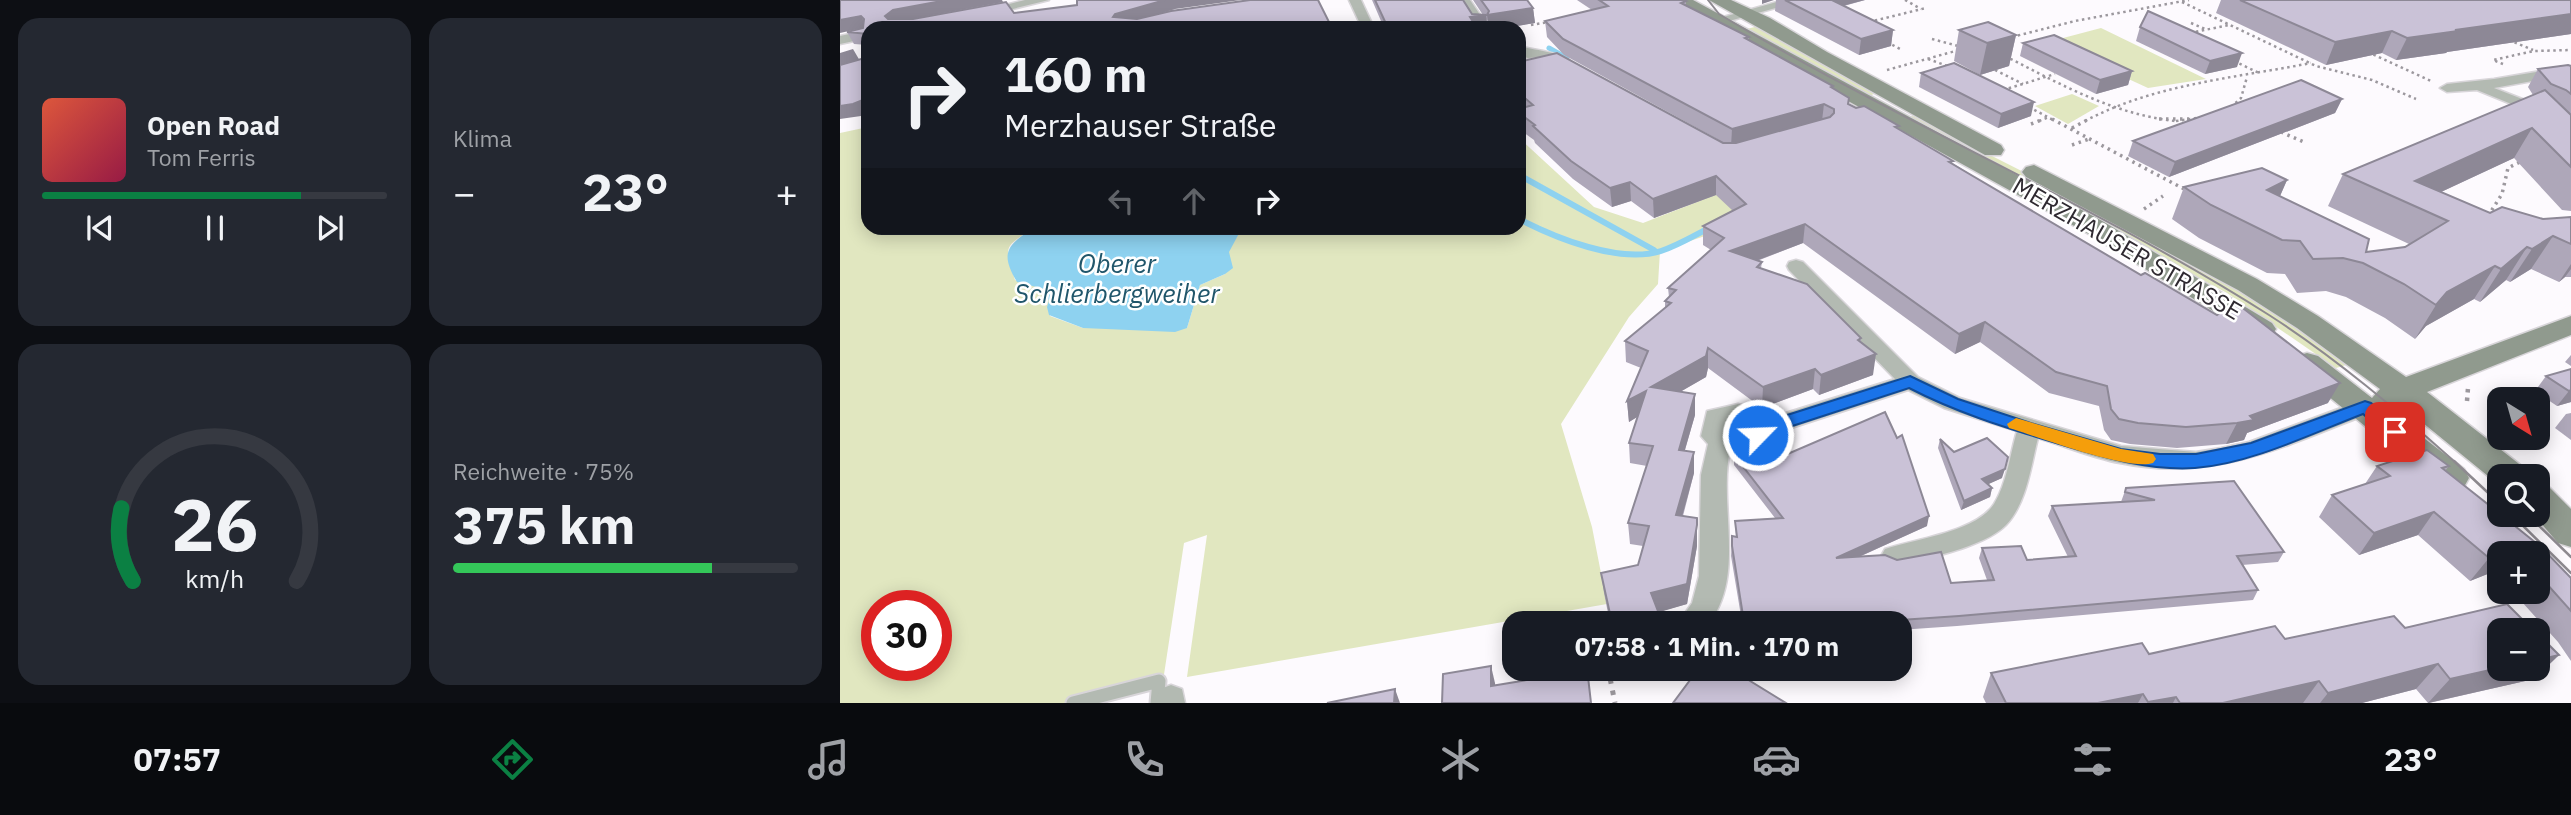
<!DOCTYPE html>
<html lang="de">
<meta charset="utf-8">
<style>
:root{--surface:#171b24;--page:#242831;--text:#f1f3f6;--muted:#9ea1a6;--line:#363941;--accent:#0b8043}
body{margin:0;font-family:"IBM Plex Sans",sans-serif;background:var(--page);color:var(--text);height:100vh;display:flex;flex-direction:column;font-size:26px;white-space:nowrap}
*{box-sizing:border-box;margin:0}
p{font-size:23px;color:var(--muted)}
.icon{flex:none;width:38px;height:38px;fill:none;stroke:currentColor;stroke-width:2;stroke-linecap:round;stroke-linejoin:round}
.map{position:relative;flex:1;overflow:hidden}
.panel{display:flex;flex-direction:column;gap:18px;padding:18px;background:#0d0f14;width:840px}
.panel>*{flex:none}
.hud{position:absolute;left:21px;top:21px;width:665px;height:214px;border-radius:21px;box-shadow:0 4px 18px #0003;background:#171b24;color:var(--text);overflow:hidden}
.needle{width:46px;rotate:143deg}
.tools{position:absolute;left:1647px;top:387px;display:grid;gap:14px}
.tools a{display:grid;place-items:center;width:63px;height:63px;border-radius:14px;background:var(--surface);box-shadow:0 4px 18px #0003;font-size:35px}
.speed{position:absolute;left:21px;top:590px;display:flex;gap:14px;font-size:35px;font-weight:700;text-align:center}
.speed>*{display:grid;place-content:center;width:91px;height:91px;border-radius:50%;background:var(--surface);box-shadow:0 4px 18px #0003;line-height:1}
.speed .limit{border:10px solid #d22;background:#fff;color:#111}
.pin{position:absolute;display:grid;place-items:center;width:60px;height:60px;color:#fff;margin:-30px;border-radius:14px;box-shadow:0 4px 10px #0006}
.me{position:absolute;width:77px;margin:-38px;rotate:66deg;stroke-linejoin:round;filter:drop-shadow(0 0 5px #0008)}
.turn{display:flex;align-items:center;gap:24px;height:147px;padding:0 28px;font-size:32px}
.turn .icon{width:91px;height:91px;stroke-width:2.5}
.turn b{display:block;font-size:49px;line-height:60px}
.lanes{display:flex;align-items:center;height:66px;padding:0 28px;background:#0003;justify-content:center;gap:35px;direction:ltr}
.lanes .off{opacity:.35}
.big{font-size:52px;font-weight:800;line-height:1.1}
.panel .widget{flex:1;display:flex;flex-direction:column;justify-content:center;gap:10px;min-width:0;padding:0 24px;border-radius:21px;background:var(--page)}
.panel .dial{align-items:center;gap:0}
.dial svg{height:182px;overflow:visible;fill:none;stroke:var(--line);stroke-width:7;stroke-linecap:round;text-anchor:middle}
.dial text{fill:var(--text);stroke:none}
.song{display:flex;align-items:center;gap:21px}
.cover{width:84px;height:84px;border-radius:10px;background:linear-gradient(135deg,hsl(10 70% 55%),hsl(340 70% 35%))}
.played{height:7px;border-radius:4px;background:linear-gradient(90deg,var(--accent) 75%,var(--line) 75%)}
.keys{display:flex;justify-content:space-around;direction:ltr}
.heat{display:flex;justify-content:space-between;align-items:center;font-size:38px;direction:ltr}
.charge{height:10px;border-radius:5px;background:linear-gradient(90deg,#34c759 75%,var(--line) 0)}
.panel .tiles{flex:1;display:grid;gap:18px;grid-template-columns:repeat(2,1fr)}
.trip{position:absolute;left:662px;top:611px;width:410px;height:70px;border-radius:21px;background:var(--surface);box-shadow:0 4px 18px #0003;font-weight:800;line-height:70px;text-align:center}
.menu{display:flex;height:112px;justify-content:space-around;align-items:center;background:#090b0e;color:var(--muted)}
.menu .icon{width:49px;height:49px}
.menu .on{color:var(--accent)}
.menu b{font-size:32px;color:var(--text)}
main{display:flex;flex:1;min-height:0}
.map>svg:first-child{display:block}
</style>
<main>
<section class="panel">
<div class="tiles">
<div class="widget">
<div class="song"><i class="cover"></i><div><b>Open Road</b><p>Tom Ferris</p></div></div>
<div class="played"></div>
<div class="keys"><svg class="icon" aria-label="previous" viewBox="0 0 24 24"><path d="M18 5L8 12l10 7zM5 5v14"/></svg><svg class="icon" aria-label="pause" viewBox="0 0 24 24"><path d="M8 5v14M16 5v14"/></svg><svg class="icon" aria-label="next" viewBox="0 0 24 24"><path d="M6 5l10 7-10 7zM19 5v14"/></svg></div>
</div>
<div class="widget"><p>Klima</p>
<div class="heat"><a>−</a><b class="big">23°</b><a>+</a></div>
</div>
<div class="widget dial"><svg viewBox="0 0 100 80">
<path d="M14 69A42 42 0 1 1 86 69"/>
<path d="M14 69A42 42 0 0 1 9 37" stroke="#0b8043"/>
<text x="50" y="56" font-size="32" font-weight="700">26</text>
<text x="50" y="72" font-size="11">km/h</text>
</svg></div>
<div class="widget"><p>Reichweite · 75%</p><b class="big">375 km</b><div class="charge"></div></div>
</div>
</section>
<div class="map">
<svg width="1731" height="703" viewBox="0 0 1731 703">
<rect width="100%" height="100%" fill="#fdfafe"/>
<g fill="#e1e7c0" fill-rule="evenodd">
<path d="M919,26L1034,94L1022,99L898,31Z"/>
<path d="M1261,28L1366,79L1308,88L1208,42Z"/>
<path d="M1232,94L1259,106L1228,124L1195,106Z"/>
<path d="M1073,116L1332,247L1516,362L1496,368L1387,293L1061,119Z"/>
<path d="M28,127V228H193C162,249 165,245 175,280L204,289L209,301L210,316L243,328H347L360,285L385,274L388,252L402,228H679V138L754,207L803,223L906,183L889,228L820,251L818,284L789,317L721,424L752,527L767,604L347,677L367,535L344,543L323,681L233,703H0V133ZM37,606H96V665H37Z"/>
</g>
<path fill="#8ed2f0" d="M193,228H402L389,252L393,268L385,274L360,285L347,328L335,332L243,328L209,315L207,307L209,301L204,289L177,282C159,252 168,245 193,228Z"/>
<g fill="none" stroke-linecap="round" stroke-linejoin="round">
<path stroke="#8ed2f0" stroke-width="5" d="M709,48L727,58"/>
<g stroke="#8ed2f0" stroke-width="6">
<path d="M679,175L814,250"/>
<path d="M679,219C716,238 779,264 821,251C839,245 855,235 871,227"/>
</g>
<g stroke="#d8d5d9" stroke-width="17">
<path id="lane" d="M233,703L319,681L317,703"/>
</g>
<g stroke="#d8d5d9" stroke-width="3">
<g id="street">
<path d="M185,0H209L144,16L138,12Z"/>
<path d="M509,0H521L534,28H522Z"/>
<path d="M618,0H630L649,28H637Z"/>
<path d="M944,0H964L875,25L869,21Z"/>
<path d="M28,30V38L0,44V36Z"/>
<path d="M679,46C701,52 720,50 738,68L731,72L702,57L688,58L679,55Z"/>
<path d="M1731,66V74L1654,88L1713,111L1731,125V138L1703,117L1637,90L1607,92L1600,88L1607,84L1654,79Z"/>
<path d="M956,260L963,262L1078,377L1120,398L1281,446L1356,452L1381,448L1409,442L1525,399L1533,402L1536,407L1533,412C1448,445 1374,483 1280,463C1252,458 1225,446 1198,438C1191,465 1187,503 1166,525C1143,548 1086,558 1054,567L1045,563L1041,556L1045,549C1075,539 1136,532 1154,504C1167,483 1170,454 1177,431L1104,408L1068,390L942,431L909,448L890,450C878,505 906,575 869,623H838L852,603L859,576L861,475L868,444L861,436L867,411L898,404L936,416L1055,379L949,270L947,266L949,262ZM898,420L915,425L898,434L885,433L886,421Z"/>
<path d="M331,685L342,689L345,703H315L320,689Z"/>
</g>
</g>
<g stroke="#d8d5d9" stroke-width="3">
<g id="secondary">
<path d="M833,0H853L1264,222L1432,323L1436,329L1432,335L1422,338L1412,335L1247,233L883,32Z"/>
<path d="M869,0H891L930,18L987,52L1161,145L1164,150L1161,155H1145Z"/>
<path d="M1194,165L1417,279L1478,316L1566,377L1731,316V335L1587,392L1683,467L1688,476H1659V485L1561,405L1545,408L1624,469L1629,478L1624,487L1612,491L1600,487L1456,370L1452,363L1456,356L1467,353L1478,356L1532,398L1540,389L1457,328L1398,290L1186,177L1182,172L1186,167Z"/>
<path d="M1698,484L1710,488L1731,509V547L1718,543L1693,514H1698Z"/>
</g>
</g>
<g stroke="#9c989e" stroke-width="2.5" stroke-dasharray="2.5 3.5" stroke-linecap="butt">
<path d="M1065,0L1081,9"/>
<path d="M1342,2L1476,66L1532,80L1576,99"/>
<path d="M1029,22L1086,8"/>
<path d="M1351,23L1365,29"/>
<path d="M691,25L709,22"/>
<path d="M1350,33L1389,25"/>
<path d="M1172,37L1235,21L1349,0"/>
<path d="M1092,39L1122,47"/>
<path d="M1669,40L1693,50"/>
<path d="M1047,42L1062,50"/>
<path d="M1528,52L1593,82"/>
<path d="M1165,56C1220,84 1273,114 1335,121"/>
<path d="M1088,59L1113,68"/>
<path d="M1394,61L1421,74"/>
<path d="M1663,64L1653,60L1694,51L1731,50"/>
<path d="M1047,70L1119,50"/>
<path d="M1155,70L1183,84"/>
<path d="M1163,90L1215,74"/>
<path d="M1189,107L1215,121"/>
<path d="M1391,107L1401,98L1407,77"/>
<path d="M1199,121L1209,117"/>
<path d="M1245,121C1315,84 1395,78 1471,63"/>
<path d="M1336,121L1357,118"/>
</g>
<g stroke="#9c989e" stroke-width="3.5" stroke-dasharray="2.5 4.5" stroke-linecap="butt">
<path d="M1212,119L1346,190"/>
<path d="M1319,119H1349"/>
<path d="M1191,124L1204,119"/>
<path d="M1232,128L1249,119"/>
<path d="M1441,132L1466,143"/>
<path d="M1232,145L1249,139"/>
<path d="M1304,209L1323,196"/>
<path d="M1648,216L1662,194L1668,168L1682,161"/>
</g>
<path stroke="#9c989e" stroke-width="4.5" stroke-dasharray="3.5 5" stroke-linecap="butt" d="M1627,401L1628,388"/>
<path stroke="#9c989e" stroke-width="5" stroke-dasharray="4.5 7" stroke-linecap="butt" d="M768,668L775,703"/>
<use href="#lane" stroke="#b3bab2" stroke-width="13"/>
<use href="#street" fill="#b3bab2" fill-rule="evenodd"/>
<use href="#secondary" fill="#909a8e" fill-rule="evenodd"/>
<path stroke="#8e8a90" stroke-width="2" d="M868,0L879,14C1058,122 1253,203 1429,315C1496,358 1557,410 1616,463"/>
<g stroke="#8e8a90" stroke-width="2.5">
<path d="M1614,461L1659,503"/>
<path d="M1671,514L1731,573"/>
<path d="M1687,514L1731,557"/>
</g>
</g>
<g fill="#aea7b9">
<path d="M0,0L163,2L71,19L174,13L335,9L316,15L492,28H28V45L14,44L7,32L16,30Z"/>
<path d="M532,0H623L632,14L643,15L633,0H687L693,8L695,23L665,28H649V23L646,19L648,28H544Z"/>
<path d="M737,0H843L846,1V5L909,37V40L993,88L1009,104L1058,128L1488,403L1407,433L1404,440L1386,444L1337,448L1290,444L1271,440L1264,430L1259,406L1209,393L1140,342L1115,354L963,243L917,261L922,262L921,268L1021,338V342L1033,375L979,395L973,389L922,408L868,368L866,377L840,392L855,415L845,450L854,473L843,516L857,546L847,604L818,612L821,623H770L764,593L761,573L798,565L803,546L790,544L788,523L807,466L790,463L789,443L797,417L789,422L787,401L801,368L786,362L785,341L825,308V301L829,297L828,288L871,250L863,245V226L893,211L876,195L814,218L791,201L772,207L733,179L695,143L694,140L679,129V109H680L679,108V62L879,140L724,55L707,37L705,21L752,10Z"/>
<path d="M936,0H1025L1004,6L1053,30L1051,46L1019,55L935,11Z"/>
<path d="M1381,0H1731V34L1607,52L1606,53L1556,60L1542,53L1486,65L1376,13Z"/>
<path d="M1300,27L1397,67L1365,74L1296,41Z"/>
<path d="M1119,30L1176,35L1169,66L1140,75L1114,61Z"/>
<path d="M1183,43L1292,71L1288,85L1256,94L1180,56Z"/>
<path d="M1731,66V211L1722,210L1674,158L1601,192L1650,213L1703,219L1731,217V277H1725L1719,282L1691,269L1670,282L1666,280L1640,302L1634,299L1586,326L1575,339L1545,318L1506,297L1486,291L1457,293L1445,274L1427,273L1359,238L1332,219L1344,187L1447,180L1440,196L1526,252L1565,247L1569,244L1488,206L1503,174L1693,95L1688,87L1698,69Z"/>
<path d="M1081,73L1191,116L1158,128L1079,87Z"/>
<path d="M1502,99L1495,113L1329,177L1288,156L1293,141Z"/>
<path d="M1731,355V366L1725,362Z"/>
<path d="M1731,369V402L1717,406L1695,391L1706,376Z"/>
<path d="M1731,413V440L1715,428L1726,414Z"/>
<path d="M1100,439L1114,452L1162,478L1148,484L1152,488L1150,497L1121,510L1098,448Z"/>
<path d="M921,454L943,456L1087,526L1019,557L1111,583L1147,580L1139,558L1142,548L1187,560L1228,557L1208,516L1212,506L1281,502L1286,488L1444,552L1438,562L1402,565L1418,590L1413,600L1117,626L1059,630V623H885L902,622L891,556L892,536L896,537L895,521L935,518L894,465V455Z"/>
<path d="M1537,466H1609L1605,471L1731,578V661L1718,642L1673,592H1698V553H1659V575L1655,571L1630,581L1578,535L1519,555L1479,517L1492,495L1525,484Z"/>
<path d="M1565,628L1719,655L1694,679L1589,703H1588L1576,689L1522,703H1146L1143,697L1151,673L1309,654L1445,639Z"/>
</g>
<g fill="#8d8896">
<path d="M107,0H162L163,2L60,21L51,28L45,16L53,10Z"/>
<path d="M325,0H401L335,9L279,25L273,17L275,14Z"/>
<path d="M922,0H934L922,4Z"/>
<path d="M984,0H1025L983,11Z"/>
<path d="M693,8L695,23L665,28H649L647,15Z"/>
<path d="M1731,14V34L1607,52L1606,53L1556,60L1567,38L1615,30Z"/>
<path d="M646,15L648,28H632L630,17Z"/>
<path d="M21,16L27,27L0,33V20Z"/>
<path d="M1053,30L1051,46L1019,55L1021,39Z"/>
<path d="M1552,31L1542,53L1486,65L1495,42Z"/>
<path d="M1176,35L1169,66L1140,75L1147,43Z"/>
<path d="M13,49L20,61L0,67V53Z"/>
<path d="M1402,53L1397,67L1365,74L1370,61Z"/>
<path d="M1292,71L1288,85L1256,94L1260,80Z"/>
<path d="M28,95V114L21,116L0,119V106Z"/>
<path d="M1502,99L1495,113L1329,177L1335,162Z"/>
<path d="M1194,102L1191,116L1158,128L1161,114Z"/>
<path d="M984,104L982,121L891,147L892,129Z"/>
<path d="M1692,128L1674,158L1573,205L1575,181Z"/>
<path d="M876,176V195L814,218L813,199Z"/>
<path d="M1447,180L1433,212L1427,190Z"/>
<path d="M790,182L791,201L772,207L770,188Z"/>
<path d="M965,224L963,243L889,271L890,251Z"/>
<path d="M1713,236L1691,269L1670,282L1692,249Z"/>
<path d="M1687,247L1666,280L1640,302L1661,269Z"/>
<path d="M1731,264V269L1725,277L1719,282Z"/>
<path d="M1655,266L1634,299L1586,326L1575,339L1596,305L1607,292Z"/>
<path d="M1145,322L1140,342L1115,354L1119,334Z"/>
<path d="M868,348V368L866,377L812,408L811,387Z"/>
<path d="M1036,354L1033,375L979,395L981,375Z"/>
<path d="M975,369L973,389L922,408L923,387Z"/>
<path d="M1500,383L1488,403L1407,433L1404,440L1386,444L1397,423L1410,416Z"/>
<path d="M1731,390V402L1717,406L1729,391Z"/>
<path d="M806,391L807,411L789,422L787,401Z"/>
<path d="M855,394V415L839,470V450Z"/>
<path d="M854,452V473L837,535L836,515Z"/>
<path d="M1165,469L1162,478L1140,488L1142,479Z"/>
<path d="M1152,488L1150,497L1121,510L1124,501Z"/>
<path d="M1594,512L1578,535L1519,555L1534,533Z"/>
<path d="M1089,516L1087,526L994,568L996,558Z"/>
<path d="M857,518V546L847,604L813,614L811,593Z"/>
<path d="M1659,555V567L1655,571L1630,581L1649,558Z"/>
<path d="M821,619V623H805Z"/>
<path d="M1719,655L1694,679L1588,703L1610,679L1659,668H1698V660Z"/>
<path d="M1598,664L1576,689L1522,703H1480L1488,693Z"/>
<path d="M651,666L655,683L656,703L651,686Z"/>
<path d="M1479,681L1463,703H1383Z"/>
<path d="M555,689L560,703H554Z"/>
<path d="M1303,694L1298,703H1258Z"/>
<path d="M1336,697L1333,703H1308V702Z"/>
</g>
<g fill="#cac2d7" stroke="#8d8896" stroke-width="2">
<path d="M0,0H107L53,10L45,16L48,19H73L166,2L174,13L237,5V0H325L275,14L273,17L297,19L331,11L410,0H478L492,28H28V34L7,32L23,28L24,19L21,16L0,20Z"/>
<path d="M535,0H623L632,14L646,15L630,17L637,28H548Z"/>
<path d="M641,0H687L693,8L647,15L649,11Z"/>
<path d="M759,0H843L846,1L841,3L909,37L905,38L993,86L991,87L1009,98L1008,104L1016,108L1024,106L1059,126L1055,127L1113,161L1109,162L1301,275L1305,273L1377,315L1395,302L1500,383L1410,416L1414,420L1397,423L1346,427L1298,423L1279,419L1271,409L1267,386L1216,372L1145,322L1119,334L965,224L890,251L922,262L917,267L967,284L1021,338L1018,340L1036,354L981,375L975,369L923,387L868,348L866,356L811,387L855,394L839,450L854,452L836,515L857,518V525L847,584L811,593L821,619L805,623H772L761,573L798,565L809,526L788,523L813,446L789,443L806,391L787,401L808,351L785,341L831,303L825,301L836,290L828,288L884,238L863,226L906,204L876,176L813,199L790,182L770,188L731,161L693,126L695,125L679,113V109L693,105L679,93V62L717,53L883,143H896L990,117L994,113V109L984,104L892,129L723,39L705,21L768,6Z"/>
<path d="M945,0H992L1053,30L1021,39Z"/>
<path d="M1400,0H1731V14L1615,30L1618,31L1567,38L1552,31L1495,42Z"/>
<path d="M1308,11L1402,53L1370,61L1300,27Z"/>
<path d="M1148,22L1176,35L1147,43L1119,30Z"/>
<path d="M1214,35L1292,71L1260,80L1183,43Z"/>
<path d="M28,47V95L23,100L13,104L0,106V65L25,58L27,52L24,48Z"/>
<path d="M1114,63L1194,102L1161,114L1081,73Z"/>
<path d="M1728,65L1731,66V94L1726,90L1711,84L1698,69Z"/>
<path d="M1461,80L1502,99L1335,162L1293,141Z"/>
<path d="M1705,90L1731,115V167L1692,128L1575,181L1650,213L1662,207L1703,219L1731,217V244L1713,236L1692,249L1687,247L1661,269L1655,266L1607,292L1596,305L1564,284L1523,263L1503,258L1473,259L1460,241L1442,240L1371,205L1344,187L1422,168L1447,180L1427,190L1529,239L1526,252L1565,247L1608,221L1503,174Z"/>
<path d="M1731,369V390L1729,391L1706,376Z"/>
<path d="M1045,412L1057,438L1062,435L1089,516L996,558L1045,555L1057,560L1101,552L1111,583L1154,580L1142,548L1181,546L1187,560L1236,556L1212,506L1315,500L1285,492L1286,488L1394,481L1444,552L1397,556L1418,590L1119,616L1016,623H1010L1009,617L946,623H885L904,622L892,546V536L897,537L895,521L943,518L894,455L916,447L921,454L936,447L943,456Z"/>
<path d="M1147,438L1168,457L1165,469L1142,479L1152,488L1124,501L1100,439L1114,452Z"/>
<path d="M1587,450L1609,466L1602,468L1659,513V514H1660L1701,547L1731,578V611L1698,574V553H1678L1674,549L1664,553H1659V555L1649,558L1594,512L1534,533L1492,495L1550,476L1537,466Z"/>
<path d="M1667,604L1693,630H1659V668L1610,679L1598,664L1488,693L1479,681L1383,703H1340L1336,697L1308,702L1303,694L1258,703H1166L1151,673L1302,643L1309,654L1435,626L1445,639L1554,616L1565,628Z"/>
<path d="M1698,634L1719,655L1698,660Z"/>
<path d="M651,666V686L699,678V668H747L751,703H602L603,674Z"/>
<path d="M859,668H889L946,703H833Z"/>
<path d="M555,689L554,703H487Z"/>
</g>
<path fill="#1a73e8" stroke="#114b97" stroke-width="2" d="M1070,376L1118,399L1194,424L1281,449L1320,454H1356L1411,443L1525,401L1531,403L1564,432L1562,437H1549L1523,414C1471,434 1410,464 1355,468C1308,471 1263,457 1219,444C1167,428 1117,413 1069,388L940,430L918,441L911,439L909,435L928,421Z"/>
<path fill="#f59e0b" d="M1176,418L1281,449L1313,454L1316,459L1313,463C1287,471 1199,437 1169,428L1167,424Z"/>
<g text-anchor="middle" stroke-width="5" stroke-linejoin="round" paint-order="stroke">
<g font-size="24" fill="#2f2a31" stroke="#fff">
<text transform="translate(1287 249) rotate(30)" y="8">MERZHAUSER STRASSE</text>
</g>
<g font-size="26" font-style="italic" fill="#20566b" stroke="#fff">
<text x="277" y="273">Oberer<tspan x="277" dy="30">Schlierbergweiher</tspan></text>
</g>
</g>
</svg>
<div class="tools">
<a><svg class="needle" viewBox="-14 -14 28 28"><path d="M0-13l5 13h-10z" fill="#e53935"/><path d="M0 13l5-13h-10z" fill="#9ea1a6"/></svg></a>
<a><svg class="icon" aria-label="search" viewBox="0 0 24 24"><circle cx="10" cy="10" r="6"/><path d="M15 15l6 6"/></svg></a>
<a>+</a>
<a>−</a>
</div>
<div class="speed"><div class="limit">30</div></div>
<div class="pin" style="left:1555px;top:432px;background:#d93025"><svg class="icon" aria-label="arrive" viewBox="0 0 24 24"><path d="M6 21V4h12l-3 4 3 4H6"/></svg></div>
<svg class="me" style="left:918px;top:435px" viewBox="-20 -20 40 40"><circle r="17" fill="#1a73e8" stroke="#fff" stroke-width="3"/><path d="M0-11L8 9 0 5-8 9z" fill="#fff"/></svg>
<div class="trip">07:58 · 1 Min. · 170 m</div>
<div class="hud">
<div class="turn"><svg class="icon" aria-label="right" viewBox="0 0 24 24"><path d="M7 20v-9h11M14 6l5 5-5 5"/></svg><div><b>160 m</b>Merzhauser Straße</div></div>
<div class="lanes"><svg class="icon off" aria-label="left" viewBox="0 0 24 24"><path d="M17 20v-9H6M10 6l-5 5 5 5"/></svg><svg class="icon off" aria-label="ahead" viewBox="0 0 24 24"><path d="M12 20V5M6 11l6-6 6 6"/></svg><svg class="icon" aria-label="right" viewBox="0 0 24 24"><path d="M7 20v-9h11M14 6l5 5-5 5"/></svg></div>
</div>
</div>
</main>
<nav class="menu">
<b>07:57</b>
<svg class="icon on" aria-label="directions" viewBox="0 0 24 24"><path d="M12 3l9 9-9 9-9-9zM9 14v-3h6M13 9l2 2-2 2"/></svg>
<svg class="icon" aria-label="music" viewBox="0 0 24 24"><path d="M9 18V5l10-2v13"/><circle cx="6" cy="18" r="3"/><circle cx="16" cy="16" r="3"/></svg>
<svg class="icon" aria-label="phone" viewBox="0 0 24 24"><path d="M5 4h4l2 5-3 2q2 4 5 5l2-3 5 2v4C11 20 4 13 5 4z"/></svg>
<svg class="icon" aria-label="climate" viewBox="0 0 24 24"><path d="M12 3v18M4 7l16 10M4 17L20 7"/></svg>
<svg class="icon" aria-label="car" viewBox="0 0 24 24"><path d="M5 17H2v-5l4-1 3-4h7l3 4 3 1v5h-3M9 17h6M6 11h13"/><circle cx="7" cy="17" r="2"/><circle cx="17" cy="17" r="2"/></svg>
<svg class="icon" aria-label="filters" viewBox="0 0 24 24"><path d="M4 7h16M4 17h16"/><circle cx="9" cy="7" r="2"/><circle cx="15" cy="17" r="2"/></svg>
<b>23°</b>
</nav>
